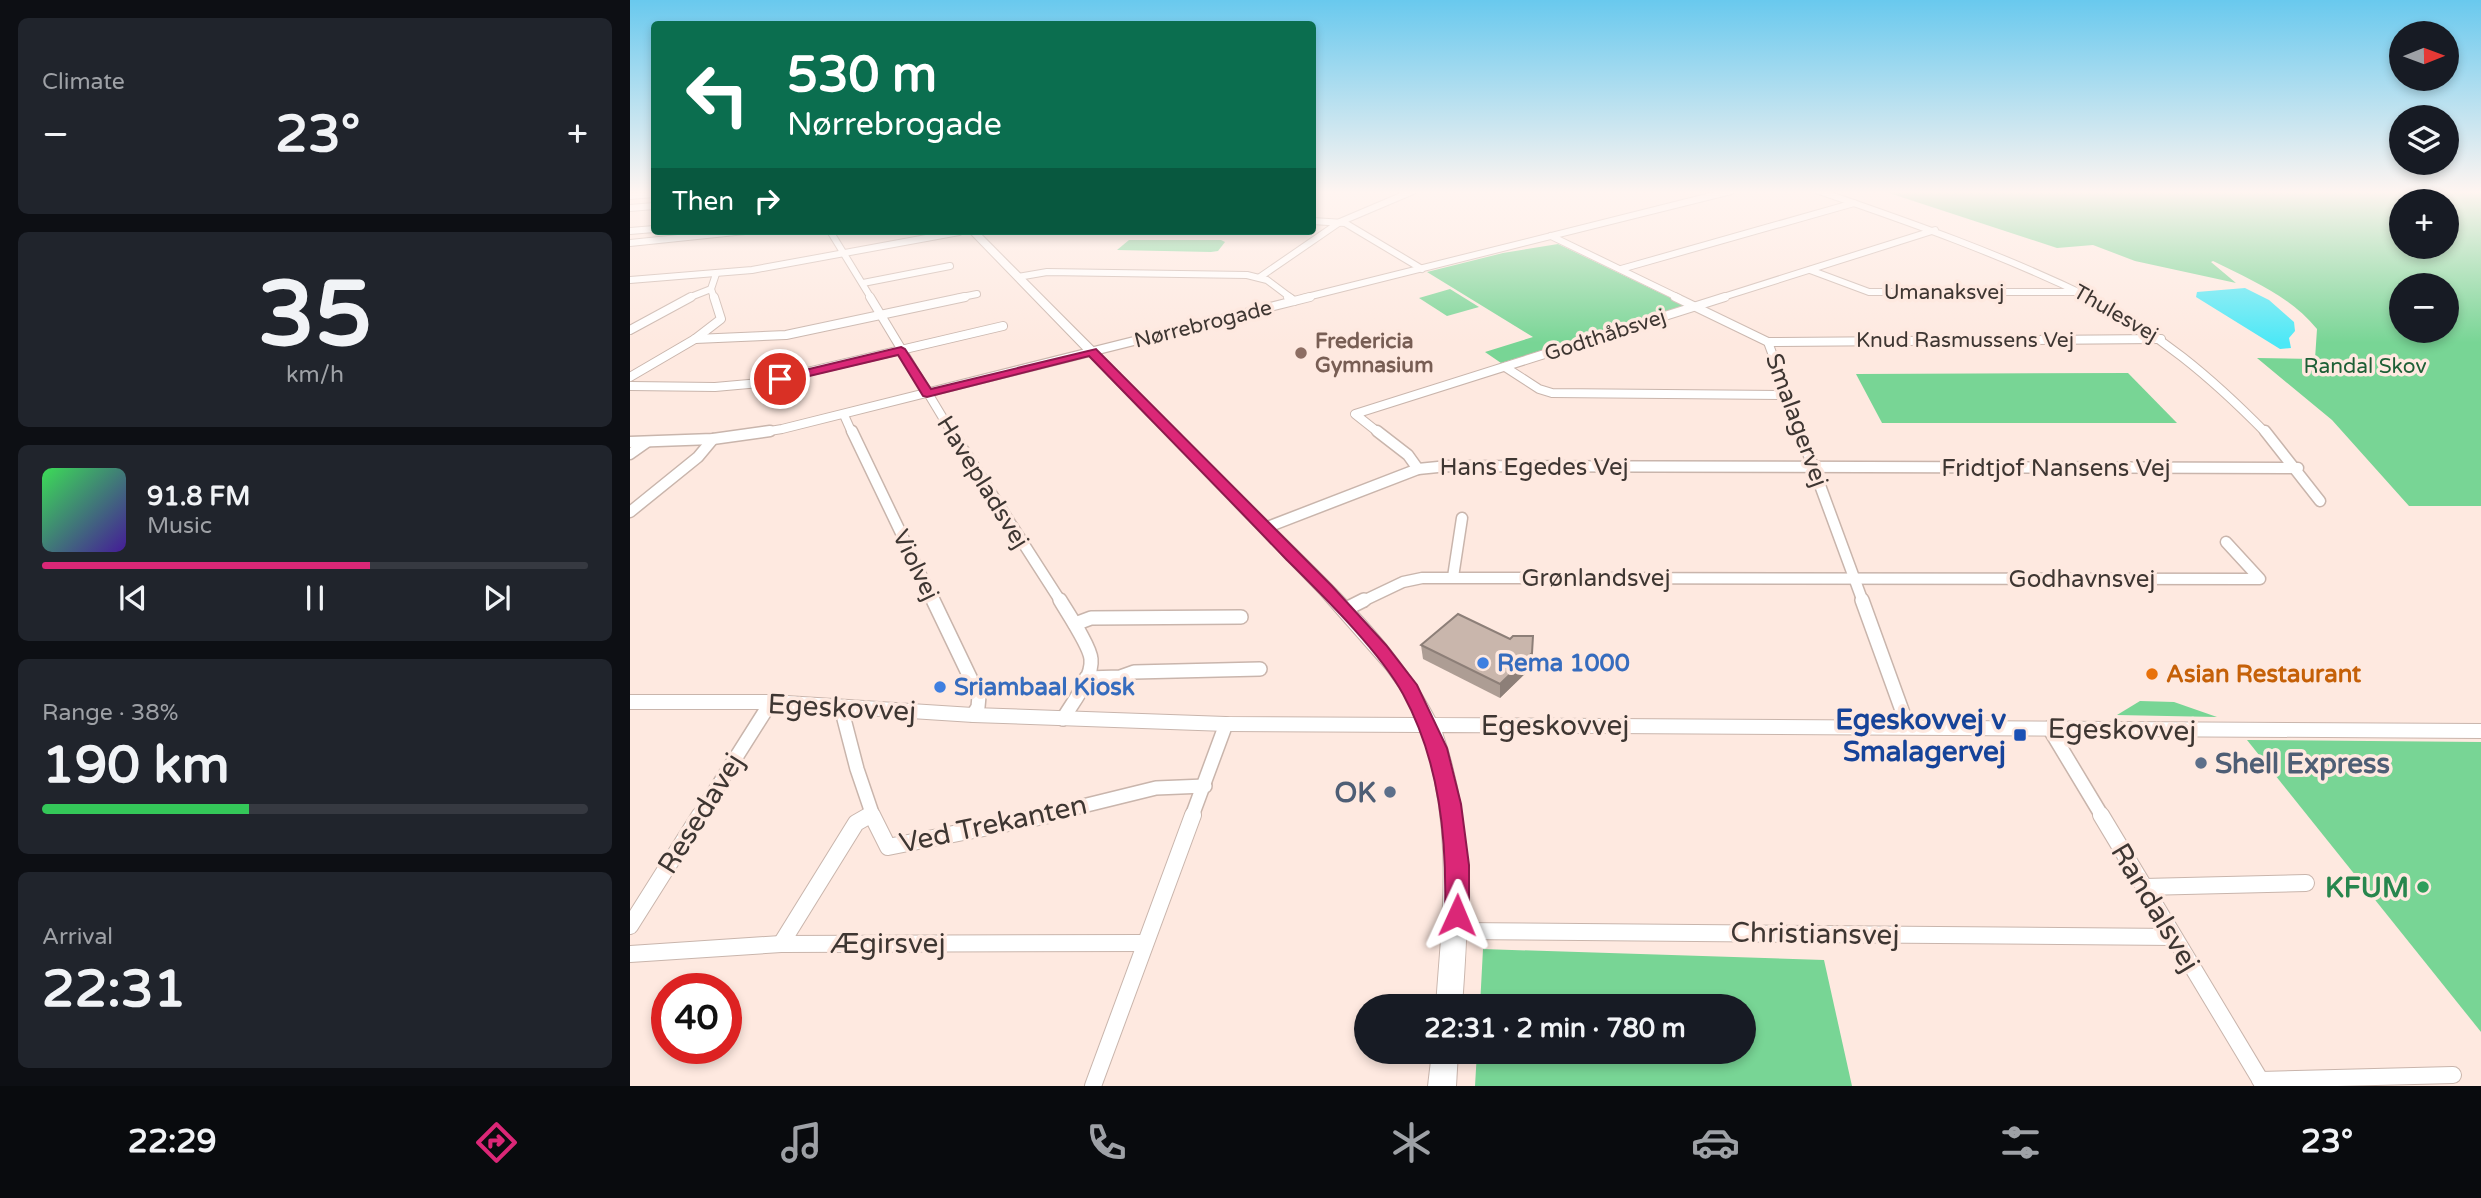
<!DOCTYPE html>
<meta charset="utf-8">
<style>
:root{--surface:#171b24;--page:#20242c;--text:#f1f3f6;--muted:#9ea1a6;--line:#363941;--accent:#db2777}
body{margin:0;font-family:"Varela Round",sans-serif;background:var(--page);color:var(--text);height:100vh;display:flex;flex-direction:column;font-size:26px;white-space:nowrap}
*{box-sizing:border-box;margin:0}
p{font-size:23px;color:var(--muted)}
.icon{flex:none;width:38px;height:38px;fill:none;stroke:currentColor;stroke-width:2;stroke-linecap:round;stroke-linejoin:round}
.map{position:relative;flex:1;overflow:hidden}
.details{display:flex;flex-direction:column;gap:18px;padding:18px;background:#0d0f14;width:630px}
.details>*{flex:none}
.top-card{position:absolute;left:21px;top:21px;width:665px;height:214px;border-radius:7px;box-shadow:0 4px 10px #0003;background:#0b6e4f;color:#fff;overflow:hidden}
.needle{width:46px;rotate:89deg}
.fabs{position:absolute;left:1759px;top:21px;display:grid;gap:14px}
.fabs a{display:grid;place-items:center;width:70px;height:70px;border-radius:50%;background:var(--surface);box-shadow:0 4px 10px #0003;font-size:35px}
.speed{position:absolute;left:21px;top:973px;display:flex;gap:14px;font-size:35px;font-weight:700;text-align:center}
.speed>*{display:grid;place-content:center;width:91px;height:91px;border-radius:50%;background:var(--surface);box-shadow:0 4px 10px #0003;line-height:1}
.speed .limit{border:10px solid #d22;background:#fff;color:#111}
.pin{position:absolute;display:grid;place-items:center;width:60px;height:60px;color:#fff;margin:-30px;border:4px solid #fff;border-radius:50%;box-shadow:0 2px 7px #0007}
.me{position:absolute;width:77px;margin:-38px;rotate:1deg;stroke-linejoin:round;filter:drop-shadow(0 0 5px #0008)}
.turn{display:flex;align-items:center;gap:24px;height:147px;padding:0 21px;font-size:32px}
.turn .icon{width:91px;height:91px;stroke-width:2.5}
.turn b{display:block;font-size:49px;line-height:60px}
.then{display:flex;align-items:center;height:66px;padding:0 21px;background:#0003;gap:14px;font-size:26px}
.big{font-size:52px;font-weight:700;line-height:1.1}
.details .widget{flex:1;display:flex;flex-direction:column;justify-content:center;gap:10px;min-width:0;padding:0 24px;border-radius:10px;background:var(--page)}
.details .dial{align-items:center;gap:0}
.dial b{font-size:91px;line-height:1}
.song{display:flex;align-items:center;gap:21px}
.cover{width:84px;height:84px;border-radius:10px;background:linear-gradient(135deg,hsl(130 70% 55%),hsl(260 70% 35%))}
.played{height:7px;border-radius:4px;background:linear-gradient(90deg,var(--accent) 60%,var(--line) 60%)}
.keys{display:flex;justify-content:space-around;direction:ltr}
.heat{display:flex;justify-content:space-between;align-items:center;font-size:38px;direction:ltr}
.charge{height:10px;border-radius:5px;background:linear-gradient(90deg,#34c759 38%,var(--line) 0)}
.trip{position:absolute;left:724px;top:994px;width:402px;height:70px;border-radius:35px;background:var(--surface);box-shadow:0 4px 10px #0003;font-weight:700;line-height:70px;text-align:center}
.tabs{display:flex;height:112px;justify-content:space-around;align-items:center;background:#090b0e;color:var(--muted)}
.tabs .icon{width:49px;height:49px}
.tabs .current{color:var(--accent)}
.tabs b{font-size:32px;color:var(--text)}
main{display:flex;flex:1;min-height:0}
.map>svg:first-child{display:block}
</style>
<main>
<section class="details">
<div class="widget"><p>Climate</p>
<div class="heat"><a>−</a><b class="big">23°</b><a>+</a></div>
</div>
<div class="widget dial"><b>35</b><p>km/h</p></div>
<div class="widget">
<div class="song"><i class="cover"></i><div><b>91.8 FM</b><p>Music</p></div></div>
<div class="played"></div>
<div class="keys"><svg class="icon" aria-label="previous" viewBox="0 0 24 24"><path d="M18 5L8 12l10 7zM5 5v14"/></svg><svg class="icon" aria-label="pause" viewBox="0 0 24 24"><path d="M8 5v14M16 5v14"/></svg><svg class="icon" aria-label="next" viewBox="0 0 24 24"><path d="M6 5l10 7-10 7zM19 5v14"/></svg></div>
</div>
<div class="widget"><p>Range · 38%</p><b class="big">190 km</b><div class="charge"></div></div>
<div class="widget"><p>Arrival</p><b class="big">22:31</b></div>
</section>
<div class="map">
<svg width="1851" height="1086" viewBox="0 0 1851 1086">
<rect width="100%" height="100%" fill="#fee9e0"/>
<g fill="#78d595" fill-rule="evenodd">
<path d="M1253,191H1851V506H1779L1702,420L1627,358L1685,359L1687,329C1660,296 1621,280 1583,261L1581,262L1606,283L1505,261L1463,245L1427,248ZM1771,201H1816V247H1771ZM1771,285H1816V331H1771Z"/>
<path d="M499,240H591L595,242L588,251L581,252L487,250Z"/>
<path d="M928,244L1053,304L1052,306L871,363L855,352L903,337L797,272L873,253Z"/>
<path d="M820,289L849,307L817,316L789,298Z"/>
<path d="M1498,373L1547,423H1252L1226,374Z"/>
<path d="M1510,701L1544,702L1587,717L1487,715Z"/>
<path d="M1617,740L1851,742V1032Z"/>
<path d="M853,949L1194,960L1222,1086H845L847,1052H1115V1006H850Z"/>
</g>
<path fill="#4ce8f6" d="M1615,288L1639,300L1664,322L1665,331L1659,338L1661,348L1650,349L1566,297L1567,292Z"/>
<g fill="none" stroke-linecap="round" stroke-linejoin="round">
<g stroke="#c9b5ac" stroke-width="8">
<g id="street-far4">
<path d="M1189,191C1282,223 1373,255 1461,298"/>
<path d="M0,208L24,206"/>
<path d="M682,221L715,223L792,269"/>
<path d="M0,231L24,229"/>
<path d="M200,231L241,298"/>
<path d="M921,236L1049,298"/>
<path d="M0,243L115,231"/>
<path d="M991,269L1224,203"/>
<path d="M1180,270L1239,292H1449"/>
<path d="M388,277L417,272L617,275L637,280L661,298"/>
<path d="M630,277L710,222L783,191"/>
<path d="M0,280L122,270L329,232"/>
<path d="M233,283L320,266"/>
<path d="M58,298L81,289"/>
<path d="M84,298L81,289L86,274"/>
<path d="M327,298L347,294"/>
<path d="M673,298L1101,191"/>
<path d="M1090,298L1305,230"/>
</g>
</g>
<g stroke="#c9b5ac" stroke-width="10">
<g id="street-far3">
<path d="M240,297L322,433"/>
<path d="M658,297L664,301"/>
<path d="M1045,297L1138,342L1171,433"/>
<path d="M1457,297C1526,330 1583,379 1636,433"/>
<path d="M0,330L61,297"/>
<path d="M65,339L156,335L335,297"/>
<path d="M1138,342L1531,339"/>
<path d="M875,367L909,389L922,393L1158,395"/>
<path d="M0,377L65,339L91,319L84,297"/>
<path d="M0,386L85,387L130,383L373,326"/>
<path d="M214,415L222,433"/>
<path d="M127,433L152,429L680,297"/>
<path d="M749,433L725,414L1095,297"/>
</g>
</g>
<g stroke="#c9b5ac" stroke-width="13">
<g id="street-far2">
<path d="M222,431L304,602"/>
<path d="M321,431L431,602"/>
<path d="M747,431L778,455L788,469"/>
<path d="M1170,431L1233,602"/>
<path d="M1635,431L1690,501"/>
<path d="M0,442L83,439L140,431"/>
<path d="M0,454L17,442"/>
<path d="M0,512L68,457L83,439"/>
<path d="M635,528L788,469L818,466L1668,468"/>
<path d="M823,577L832,518"/>
<path d="M731,602L773,582L792,578L1630,579L1596,542"/>
</g>
</g>
<g stroke="#c9b5ac" stroke-width="16">
<g id="street-far1">
<path d="M303,600L349,696L348,707L343,715"/>
<path d="M430,600C437,612 460,646 461,659C463,678 442,703 433,719"/>
<path d="M1232,600L1278,727"/>
<path d="M714,610L734,600"/>
<path d="M445,624L461,618L611,617"/>
<path d="M456,678L490,677L504,672L630,669"/>
<path d="M224,708L214,719L227,769L243,816"/>
<path d="M1419,728L1472,816"/>
<path d="M69,816L141,702"/>
<path d="M238,816L240,815"/>
<path d="M412,816L526,788L575,786"/>
<path d="M562,816L596,724"/>
</g>
</g>
<g stroke="#c9b5ac" stroke-width="18">
<g id="street">
<path d="M242,815L258,847L419,815"/>
<path d="M1471,815L1634,1086"/>
<path d="M1514,887L1676,883"/>
<path d="M0,926L70,815"/>
<path d="M826,931L1544,937"/>
<path d="M151,944L226,823L240,815"/>
<path d="M0,954L151,944L515,943"/>
<path d="M1630,1080L1823,1075"/>
<path d="M463,1086L563,815"/>
</g>
</g>
<g stroke="#c9b5ac" stroke-width="2">
<g id="secondary">
<path d="M24,192V197L0,199V193Z"/>
<path d="M338,231H348C439,323 531,414 622,506C687,572 762,635 805,718L1851,724V738L812,732C844,824 839,911 832,1006H806C813,908 824,829 792,732L596,731L343,722L141,709H0V695H141L343,708L596,717L786,718L774,694L756,669L690,594Z"/>
<path d="M802,1052H828L826,1086H798Z"/>
</g>
</g>
<use href="#street-far4" stroke="#fff" stroke-width="6"/>
<use href="#street-far3" stroke="#fff" stroke-width="8"/>
<use href="#street-far2" stroke="#fff" stroke-width="10"/>
<use href="#street-far1" stroke="#fff" stroke-width="13"/>
<use href="#street" stroke="#fff" stroke-width="16"/>
<use href="#secondary" fill="#fff" fill-rule="evenodd"/>
</g>
<path fill="#ad9d94" d="M791,645L903,650L902,667L870,698L793,659Z"/>
<path fill="#8d7f78" d="M903,636L902,667L870,698V684Z"/>
<path fill="#c9b6ac" stroke="#8d7f78" stroke-width="2" d="M828,614L880,639L883,636H903L902,653L870,684L791,645Z"/>
<linearGradient id="sky" x2="0" y2="1"><stop stop-color="#69c9ee"/><stop offset="0.56" stop-color="#fff5f1"/><stop offset="1" stop-color="#fff5f1" stop-opacity="0"/></linearGradient>
<rect width="1851" height="343" fill="url(#sky)"/>
<path fill="#db2777" stroke="#8e194d" stroke-width="2" d="M271,347L275,349L301,389L466,349L702,586L756,645L787,685L817,748L831,804L839,865V915L836,923L827,926L819,923L815,915C817,839 810,762 773,694C749,650 691,594 655,558C590,490 524,423 459,356L297,397L293,396L268,355L150,383L144,379L146,377Z"/>
<circle fill="#8d6e63" stroke="#fee9e0" stroke-width="2.5" cx="671" cy="353" r="7"/>
<g fill="#3f7fe0" stroke="#fee9e0" stroke-width="2.5">
<circle cx="853" cy="663" r="7"/>
<circle cx="310" cy="687" r="7"/>
</g>
<circle fill="#e8710a" stroke="#fee9e0" stroke-width="2.5" cx="1522" cy="674" r="7"/>
<rect fill="#1a4fb4" stroke="#fee9e0" stroke-width="2.5" x="1383" y="728" width="14" height="14" rx="3.5"/>
<g fill="#5c6f8a" stroke="#fee9e0" stroke-width="2.5">
<circle cx="1571" cy="763" r="7"/>
<circle cx="760" cy="792" r="7"/>
</g>
<circle fill="#2e9e5b" stroke="#fee9e0" stroke-width="2.5" cx="1793" cy="887" r="7"/>
<g text-anchor="middle" stroke-width="7" stroke-linejoin="round" paint-order="stroke">
<g font-size="21" fill="#3e3632" stroke="#fee9e0">
<text x="1314" y="299">Umanaksvej</text>
<text transform="translate(1486 313) rotate(30)" y="7">Thulesvej</text>
<text transform="translate(573 324) rotate(-14)" y="7">Nørrebrogade</text>
<text transform="translate(975 335) rotate(-18)" y="7">Godthåbsvej</text>
<text x="1335" y="347">Knud Rasmussens Vej</text>
</g>
<g font-size="21" font-weight="bold" fill="#785e54" stroke="#fee9e0" text-anchor="start">
<text x="685" y="348">Fredericia<tspan x="685" dy="24">Gymnasium</tspan></text>
</g>
<g font-size="21" fill="#1d5f36" stroke="#fee9e0">
<text x="1735" y="373">Randal Skov</text>
</g>
<g font-size="24" fill="#3e3632" stroke="#fee9e0">
<text transform="translate(1167 420) rotate(70)" y="8">Smalagervej</text>
<text x="904" y="475">Hans Egedes Vej</text>
<text x="1426" y="476">Fridtjof Nansens Vej</text>
<text transform="translate(353 482) rotate(58)" y="8">Havepladsvej</text>
<text transform="translate(286 565) rotate(64)" y="8">Violvej</text>
<text x="966" y="586">Grønlandsvej</text>
<text x="1452" y="587">Godhavnsvej</text>
</g>
<g font-size="24" font-weight="bold" fill="#366cbe" stroke="#fee9e0" text-anchor="start">
<text x="867" y="671">Rema 1000</text>
<text x="324" y="695">Sriambaal Kiosk</text>
</g>
<g font-size="24" font-weight="bold" fill="#c56008" stroke="#fee9e0" text-anchor="start">
<text x="1536" y="682">Asian Restaurant</text>
</g>
<g font-size="28" fill="#3e3632" stroke="#fee9e0">
<text transform="translate(212 707) rotate(3)" y="10">Egeskovvej</text>
<text x="925" y="735">Egeskovvej</text>
<text transform="translate(1492 729) rotate(1)" y="10">Egeskovvej</text>
<text transform="translate(70 813) rotate(-58)" y="10">Resedavej</text>
<text transform="translate(363 823) rotate(-12)" y="10">Ved Trekanten</text>
<text transform="translate(1526 907) rotate(59)" y="10">Randalsvej</text>
<text transform="translate(1185 933) rotate(1)" y="10">Christiansvej</text>
<text x="258" y="953">Ægirsvej</text>
</g>
<g font-size="28" font-weight="bold" fill="#164399" stroke="#fee9e0" text-anchor="end">
<text x="1376" y="729">Egeskovvej v<tspan x="1376" dy="32">Smalagervej</tspan></text>
</g>
<g font-size="28" font-weight="bold" fill="#4e5e75" stroke="#fee9e0" text-anchor="start">
<text x="1585" y="773">Shell Express</text>
<text x="746" y="802" text-anchor="end">OK</text>
</g>
<g font-size="28" font-weight="bold" fill="#27864d" stroke="#fee9e0" text-anchor="end">
<text x="1779" y="897">KFUM</text>
</g>
</g>
</svg>
<div class="fabs">
<a><svg class="needle" viewBox="-14 -14 28 28"><path d="M0-13l5 13h-10z" fill="#e53935"/><path d="M0 13l5-13h-10z" fill="#9ea1a6"/></svg></a>
<a><svg class="icon" aria-label="layers" viewBox="0 0 24 24"><path d="M12 4l9 5-9 5-9-5zM3 14l9 5 9-5"/></svg></a>
<a>+</a>
<a>−</a>
</div>
<div class="speed"><div class="limit">40</div></div>
<div class="pin" style="left:150px;top:379px;background:#d93025"><svg class="icon" aria-label="arrive" viewBox="0 0 24 24"><path d="M6 21V4h12l-3 4 3 4H6"/></svg></div>
<svg class="me" style="left:827px;top:915px" viewBox="-20 -20 40 40"><path d="M0-17L14 15 0 8-14 15z" fill="#db2777" stroke="#fff" stroke-width="4"/></svg>
<div class="trip">22:31 · 2 min · 780 m</div>
<div class="top-card">
<div class="turn"><svg class="icon" aria-label="left" viewBox="0 0 24 24"><path d="M17 20v-9H6M10 6l-5 5 5 5"/></svg><div><b>530 m</b>Nørrebrogade</div></div>
<div class="then">Then<svg class="icon" aria-label="right" viewBox="0 0 24 24"><path d="M7 20v-9h11M14 6l5 5-5 5"/></svg></div>
</div>
</div>
</main>
<nav class="tabs">
<b>22:29</b>
<svg class="icon current" aria-label="directions" viewBox="0 0 24 24"><path d="M12 3l9 9-9 9-9-9zM9 14v-3h6M13 9l2 2-2 2"/></svg>
<svg class="icon" aria-label="music" viewBox="0 0 24 24"><path d="M9 18V5l10-2v13"/><circle cx="6" cy="18" r="3"/><circle cx="16" cy="16" r="3"/></svg>
<svg class="icon" aria-label="phone" viewBox="0 0 24 24"><path d="M5 4h4l2 5-3 2q2 4 5 5l2-3 5 2v4C11 20 4 13 5 4z"/></svg>
<svg class="icon" aria-label="climate" viewBox="0 0 24 24"><path d="M12 3v18M4 7l16 10M4 17L20 7"/></svg>
<svg class="icon" aria-label="car" viewBox="0 0 24 24"><path d="M5 17H2v-5l4-1 3-4h7l3 4 3 1v5h-3M9 17h6M6 11h13"/><circle cx="7" cy="17" r="2"/><circle cx="17" cy="17" r="2"/></svg>
<svg class="icon" aria-label="filters" viewBox="0 0 24 24"><path d="M4 7h16M4 17h16"/><circle cx="9" cy="7" r="2"/><circle cx="15" cy="17" r="2"/></svg>
<b>23°</b>
</nav>
